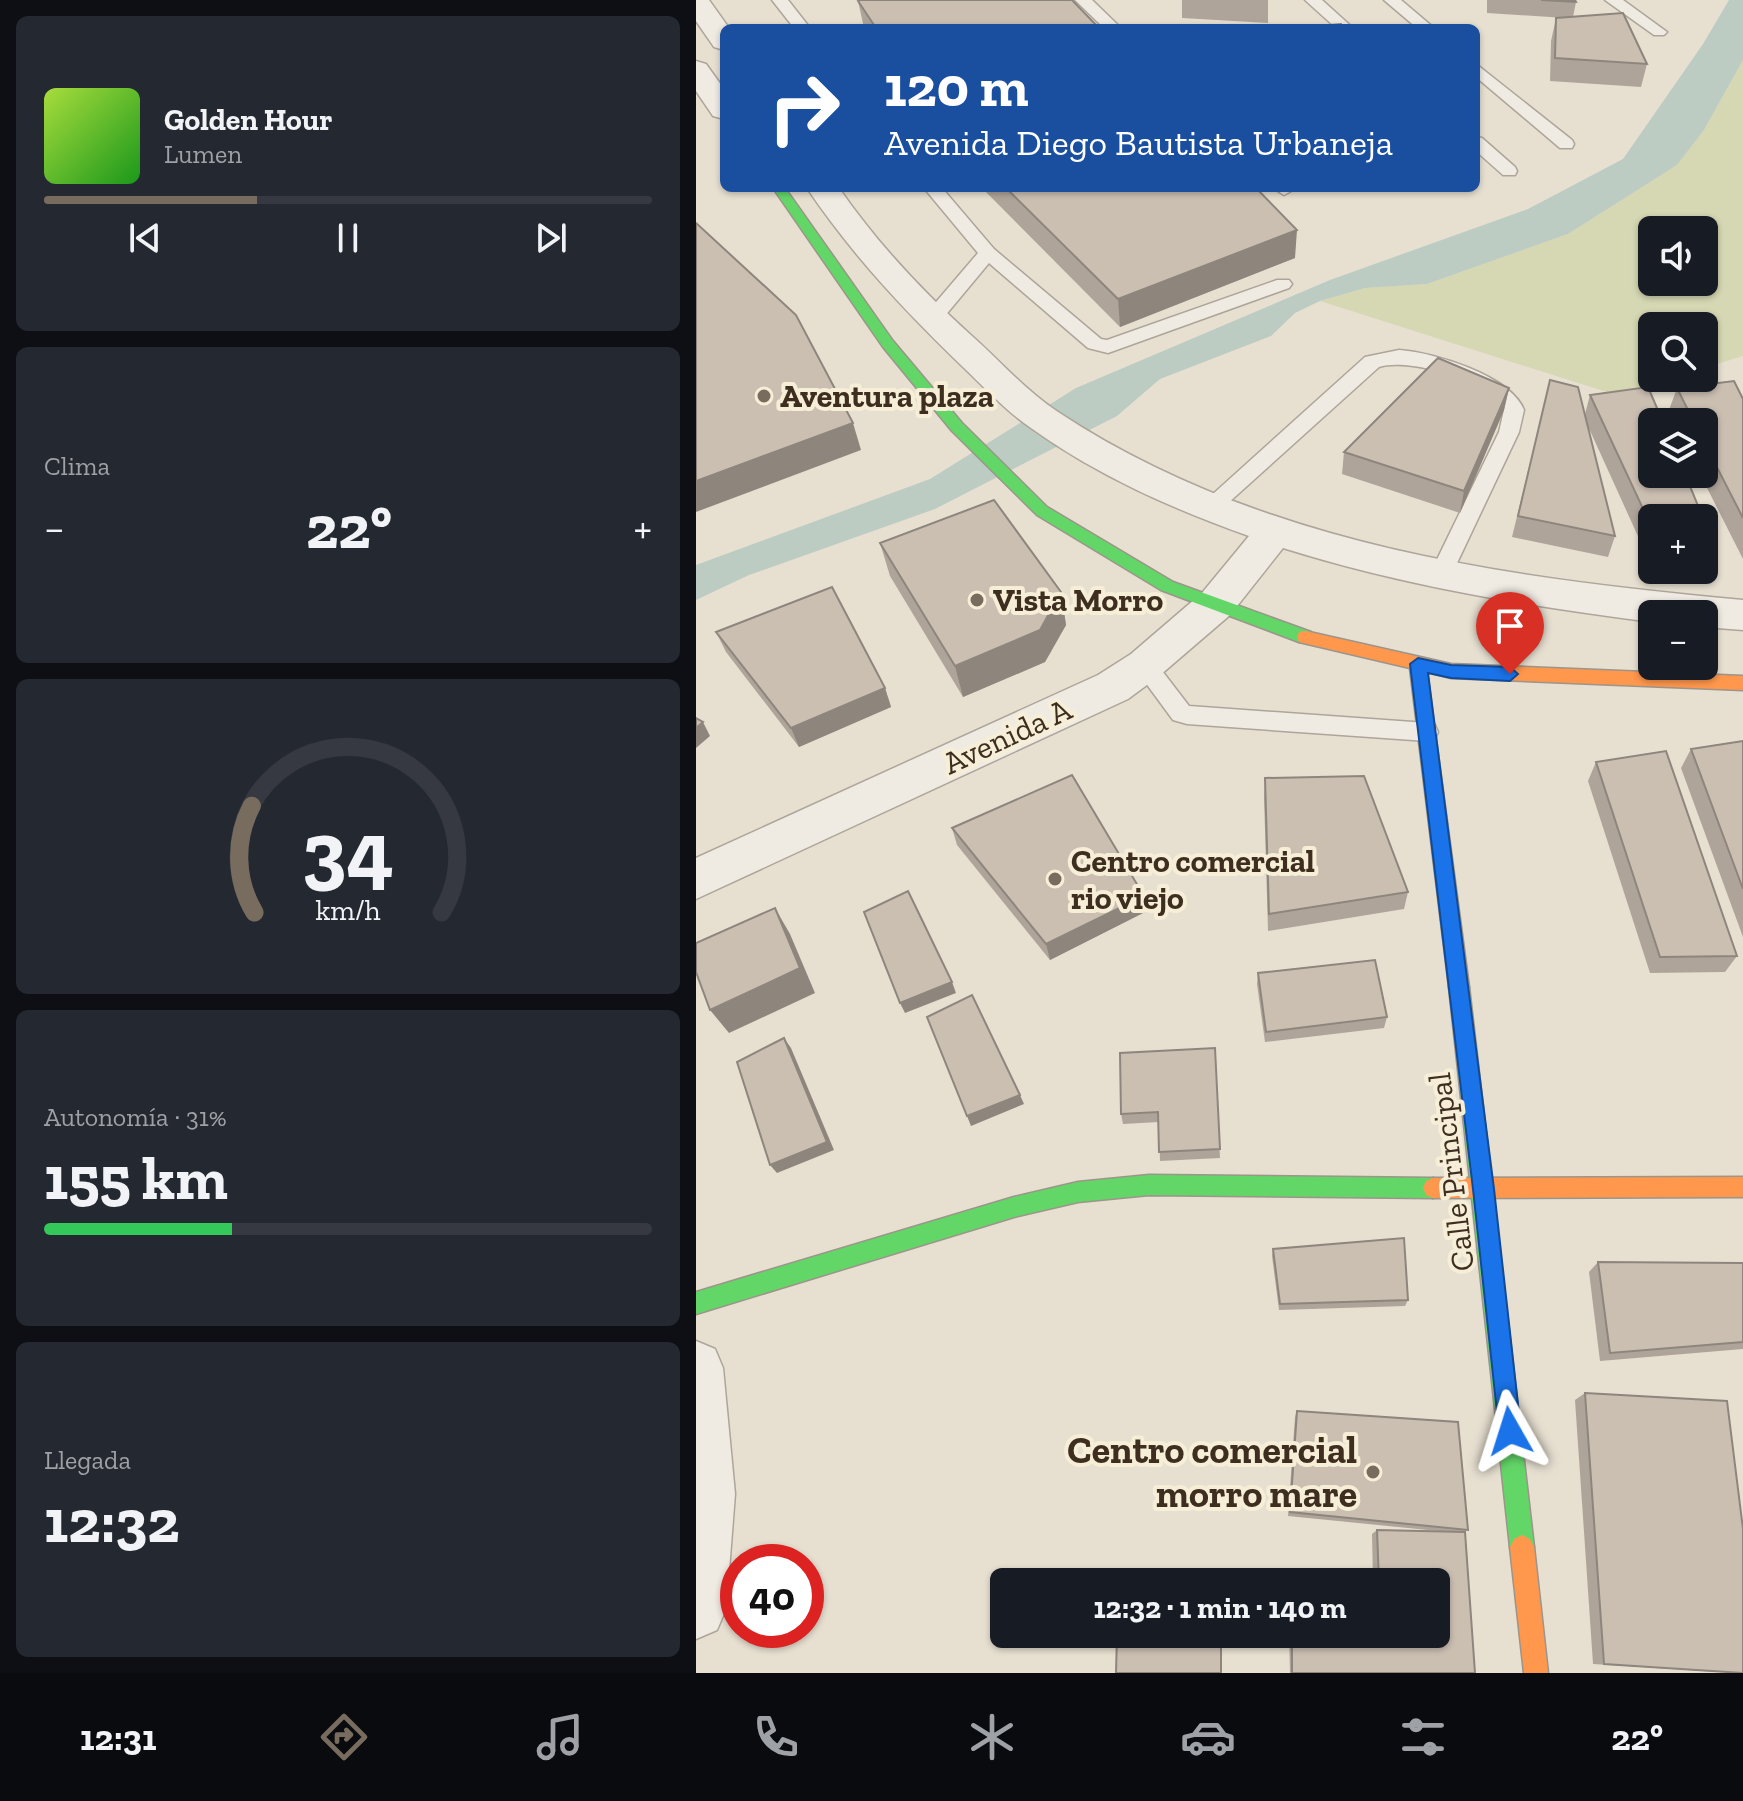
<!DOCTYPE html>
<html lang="es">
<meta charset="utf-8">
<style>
:root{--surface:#171b24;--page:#242831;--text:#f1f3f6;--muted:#9ea1a6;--line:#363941;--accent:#786c5e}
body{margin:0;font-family:"Zilla Slab",serif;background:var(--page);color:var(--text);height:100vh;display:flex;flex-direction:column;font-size:30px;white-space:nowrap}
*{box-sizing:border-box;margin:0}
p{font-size:26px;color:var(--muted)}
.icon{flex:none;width:44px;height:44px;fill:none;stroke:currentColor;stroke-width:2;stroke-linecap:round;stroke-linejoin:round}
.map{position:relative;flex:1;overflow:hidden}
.side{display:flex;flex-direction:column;gap:16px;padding:16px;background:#0d0f14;width:696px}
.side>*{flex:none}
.banner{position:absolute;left:24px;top:24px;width:760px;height:168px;border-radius:12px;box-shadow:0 2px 6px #0004;background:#1a4fa0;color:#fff;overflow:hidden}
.fabs{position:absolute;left:942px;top:216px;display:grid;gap:16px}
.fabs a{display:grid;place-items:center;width:80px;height:80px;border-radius:12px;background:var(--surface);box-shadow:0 2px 6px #0004;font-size:40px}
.speed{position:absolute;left:24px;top:1544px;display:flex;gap:16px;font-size:40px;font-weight:700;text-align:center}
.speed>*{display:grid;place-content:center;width:104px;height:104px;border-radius:50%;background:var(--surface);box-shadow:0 2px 6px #0004;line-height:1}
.speed .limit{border:12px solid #d22;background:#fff;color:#111}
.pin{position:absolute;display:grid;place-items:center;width:68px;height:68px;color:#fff;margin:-82px -34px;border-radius:50% 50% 50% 0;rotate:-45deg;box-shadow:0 0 8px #0007}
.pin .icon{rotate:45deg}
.me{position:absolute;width:88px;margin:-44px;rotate:354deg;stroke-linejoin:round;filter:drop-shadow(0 0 6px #0008)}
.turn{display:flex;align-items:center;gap:28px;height:168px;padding:0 32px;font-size:36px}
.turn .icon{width:104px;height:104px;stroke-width:2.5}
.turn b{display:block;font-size:56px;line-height:68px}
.big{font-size:60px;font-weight:700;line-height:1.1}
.side .tile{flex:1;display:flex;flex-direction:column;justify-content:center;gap:12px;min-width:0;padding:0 28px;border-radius:12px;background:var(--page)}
.side .dial{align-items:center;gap:0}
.dial svg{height:208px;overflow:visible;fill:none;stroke:var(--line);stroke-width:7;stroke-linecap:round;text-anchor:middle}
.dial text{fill:var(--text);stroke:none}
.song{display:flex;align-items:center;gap:24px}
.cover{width:96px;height:96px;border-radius:12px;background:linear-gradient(135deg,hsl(80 70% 55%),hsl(120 70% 35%))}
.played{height:8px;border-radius:4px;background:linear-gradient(90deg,var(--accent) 35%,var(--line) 35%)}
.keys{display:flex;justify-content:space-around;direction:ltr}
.heat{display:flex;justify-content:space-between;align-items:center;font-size:44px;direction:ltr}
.charge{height:12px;border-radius:6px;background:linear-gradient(90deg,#34c759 31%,var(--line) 0)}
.trip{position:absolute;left:294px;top:1568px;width:460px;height:80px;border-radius:12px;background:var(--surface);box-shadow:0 2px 6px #0004;font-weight:700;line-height:80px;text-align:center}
.dock{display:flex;height:128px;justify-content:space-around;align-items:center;background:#090b0e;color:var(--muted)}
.dock .icon{width:56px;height:56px}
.dock .selected{color:var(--accent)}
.dock b{font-size:36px;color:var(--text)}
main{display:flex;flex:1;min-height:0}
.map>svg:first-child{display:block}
</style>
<main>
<section class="side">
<div class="tile">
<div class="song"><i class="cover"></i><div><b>Golden Hour</b><p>Lumen</p></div></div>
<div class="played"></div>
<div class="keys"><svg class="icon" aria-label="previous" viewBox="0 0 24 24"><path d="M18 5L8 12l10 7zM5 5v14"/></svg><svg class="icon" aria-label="pause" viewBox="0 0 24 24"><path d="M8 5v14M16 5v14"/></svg><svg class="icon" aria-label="next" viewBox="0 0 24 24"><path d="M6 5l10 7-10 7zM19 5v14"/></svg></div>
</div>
<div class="tile"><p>Clima</p>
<div class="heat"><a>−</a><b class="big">22°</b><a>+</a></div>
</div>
<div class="tile dial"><svg viewBox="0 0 100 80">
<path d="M14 69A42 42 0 1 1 86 69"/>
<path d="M14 69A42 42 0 0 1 13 28" stroke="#786c5e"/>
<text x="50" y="56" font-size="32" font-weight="700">34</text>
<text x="50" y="72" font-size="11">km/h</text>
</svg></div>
<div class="tile"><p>Autonomía · 31%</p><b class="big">155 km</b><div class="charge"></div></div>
<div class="tile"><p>Llegada</p><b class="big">12:32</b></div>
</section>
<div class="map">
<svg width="1047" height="1673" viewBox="0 0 1047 1673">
<rect width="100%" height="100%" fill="#e7e0d1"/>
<path fill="#d6d7b3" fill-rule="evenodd" d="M1047,60V356L1008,368V326H956V378H976L920,395L624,301L669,288L731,284L872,234L981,165L1008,130ZM956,230H1008V282H956Z"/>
<path fill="#bcccc2" d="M1033,0H1047V60L1008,130L981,165L872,234L731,284L669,288L624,301L599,313L575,336L464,379L421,416L239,509L53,575L0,600V565L234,479L380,388L634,280L832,209L927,159L1007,44Z"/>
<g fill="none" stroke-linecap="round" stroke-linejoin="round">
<g stroke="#ada599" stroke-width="3">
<g id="lane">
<path d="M76,0H92L114,28H98Z"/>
<path d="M379,0H396L425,28H408Z"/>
<path d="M609,0H626L657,28H640Z"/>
<path d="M688,0H705L738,28H721Z"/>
<path d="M909,0H927L971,32L968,35H958Z"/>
<path d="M780,64L876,140L878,144L876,148H864L780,77Z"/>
<path d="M780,137L786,138L819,167L821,171L819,175H807L780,151Z"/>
<path d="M228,188H246L298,249L405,339L411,340L581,280H593L596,284L593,288L412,353L392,348L293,263L243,323L236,325L227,319L229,315L282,253Z"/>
<path d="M577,188H595L597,190L588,195Z"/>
<path d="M703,350C737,352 815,376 828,410L823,432L753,580H737L734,574L803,432L808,410C793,381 713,357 683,367L521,513H507L504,508L507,503L669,357Z"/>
<path d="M449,656L457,659L493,706L731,723L739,725L742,732L739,739L731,741L491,724L477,720L441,671L438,665L441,659Z"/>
</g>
</g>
<g stroke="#ada599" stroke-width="3">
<g id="street">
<path d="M0,0H13L33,28H28V50L18,47L0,21Z"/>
<path d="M0,61L10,64L28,89V119L17,116L0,91Z"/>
<path d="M111,188H143C181,243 226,291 276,336C304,361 330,391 362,412C565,546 810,578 1047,600V630L1008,627V614H956V622C831,606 708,586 587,548L534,615L463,676L432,699L0,899V858L402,675L435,654L506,593L553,536C477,509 402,476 335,428C310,411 289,388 267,367C209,311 156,255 111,188Z"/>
<path d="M0,1341L19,1349L27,1368L39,1494L30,1609L21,1630L0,1639Z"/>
</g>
</g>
<g stroke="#9c958a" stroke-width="3">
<g id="fast">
<path d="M77,188H89L197,341L266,423L351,507L477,582L615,632L617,637L615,642H603L465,590L341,515L256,431L187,347Z"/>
<path d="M763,978L770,981L773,987L838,1547L834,1555L826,1559L818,1555L814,1547L753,987L756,981Z"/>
<path d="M453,1175L737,1178L744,1181L747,1188L744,1195L737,1198L453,1195L382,1202L318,1217L0,1314V1292L318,1197L382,1182Z"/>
</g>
</g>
<g stroke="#9c958a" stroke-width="3">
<g id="slow">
<path d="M609,631L755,664L1047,676V690L755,678L731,672L773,987L770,993L763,996L756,993L753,987L714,668L603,642L601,637L603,632Z"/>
<path d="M1047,1177V1197L737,1198L730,1195L727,1188L730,1181L737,1178Z"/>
<path d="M826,1535L834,1539L838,1547L852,1673H828L814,1547L818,1539Z"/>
</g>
</g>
<use href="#lane" fill="#efebe3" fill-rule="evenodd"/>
<use href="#street" fill="#efebe3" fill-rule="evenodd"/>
<use href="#fast" fill="#63d668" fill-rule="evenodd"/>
<use href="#slow" fill="#ff974d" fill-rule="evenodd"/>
</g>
<g fill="#afa499">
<path d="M486,0H572V23L486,18Z"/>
<path d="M791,0H879L880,2L877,17L951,64L945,87L854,81L855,41L860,18H869L791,13Z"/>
<path d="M162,1L403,28H168Z"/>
<path d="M286,188H560L599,258L424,327Z"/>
<path d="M854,380L889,414L894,395L956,518V567L891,424L919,536L912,557L816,537Z"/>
<path d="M813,388L808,410L764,513L646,474L648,452Z"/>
<path d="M981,388L1047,399V559L1004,474H1008V422H978L973,410Z"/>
<path d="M1008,521L1020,550L1011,571L959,573L957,570H1008Z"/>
<path d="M184,543L365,592L370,625L349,662L267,697L194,576Z"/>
<path d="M20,632L189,688L195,707L103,747L30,652Z"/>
<path d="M1047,741V937L985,768L995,749Z"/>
<path d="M900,762L1041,956L1029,972L954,973L892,781Z"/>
<path d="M569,778L712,892L708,909L572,931L568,797Z"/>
<path d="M256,828L449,912L354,960L261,845Z"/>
<path d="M562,973L691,1017L688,1028L569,1042L561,984Z"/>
<path d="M519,1048L524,1158L464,1161L463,1122L427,1124L425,1114Z"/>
<path d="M577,1249L712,1300L709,1306L583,1310L576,1256Z"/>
<path d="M902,1262L1047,1263V1349L904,1361L893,1272Z"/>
<path d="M889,1393L1038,1673L897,1664L879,1400Z"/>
<path d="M601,1411L772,1530L768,1532L779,1673H594L593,1634H740V1582H677L676,1534L681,1530L742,1531L592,1516L599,1417Z"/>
</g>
<g fill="#8e867d">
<path d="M601,230L599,258L424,327L422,299Z"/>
<path d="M813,388L808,410L764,513L768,491Z"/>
<path d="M157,423L165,450L0,512V481Z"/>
<path d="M365,592L370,625L349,662L267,697L259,666Z"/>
<path d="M189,688L195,707L103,747L95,728Z"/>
<path d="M7,722L14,736L0,748V728Z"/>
<path d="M448,896L449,912L354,960L350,944Z"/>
<path d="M79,908L94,934L119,993L33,1033L14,1010Z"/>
<path d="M256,982L260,993L209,1013L204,1003Z"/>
<path d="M88,1038L95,1048L138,1150L81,1173L74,1165Z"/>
<path d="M324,1095L328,1104L275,1126L271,1116Z"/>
</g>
<g fill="#cbbfb2" stroke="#8e867d" stroke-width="2">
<path d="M164,0H376L403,28H180L162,1Z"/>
<path d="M845,0H879L880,2Z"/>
<path d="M927,13L951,64L859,58L860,18Z"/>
<path d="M645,24L646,28H594Z"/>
<path d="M310,188H560L601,230L422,299Z"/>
<path d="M0,223L100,315L157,423L0,481Z"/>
<path d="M742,358L813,388L768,491L648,452Z"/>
<path d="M854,380L882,387L919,536L822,516Z"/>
<path d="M1038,381L1047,399V518L1008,442V422H998L981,388Z"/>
<path d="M952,387L967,422H956V474H989L1007,518H956V528L894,395Z"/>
<path d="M298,500L365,592L344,630L259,666L184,543Z"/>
<path d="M1008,521L1020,550H1008Z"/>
<path d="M136,587L189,688L95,728L20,632Z"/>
<path d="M0,718L7,722L0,728Z"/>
<path d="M1047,741V889L995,749Z"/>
<path d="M970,751L1041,956L964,957L900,762Z"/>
<path d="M376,775L448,896L350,944L256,828Z"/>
<path d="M668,776L712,892L573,914L569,778Z"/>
<path d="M212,891L256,982L204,1003L168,912Z"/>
<path d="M79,908L104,968L14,1010L0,972V943Z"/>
<path d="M679,960L691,1017L570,1032L562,973Z"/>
<path d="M276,995L324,1095L271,1116L231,1017Z"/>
<path d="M88,1038L131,1142L74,1165L41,1062Z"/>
<path d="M519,1048L524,1149L463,1152L462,1112L425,1114L424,1053Z"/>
<path d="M708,1238L712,1300L584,1304L577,1249Z"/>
<path d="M902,1262L1047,1263V1342L914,1353Z"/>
<path d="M889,1393L1031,1401L1047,1529V1673L908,1664Z"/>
<path d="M601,1411L762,1422L772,1530L594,1512Z"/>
<path d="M681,1530L769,1532L779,1673H596V1634H740V1582H683Z"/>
<path d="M421,1634H525V1673H420Z"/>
</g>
<path fill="#1a73e8" stroke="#114b97" stroke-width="2" d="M722,658L755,665L814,667L822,674L814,681L755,678L732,673L798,1189L825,1431L822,1439L814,1442L806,1439L803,1431L777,1189L714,664Z"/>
<g fill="#786c5e" stroke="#f7eed8" stroke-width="3">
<circle cx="68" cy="396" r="8"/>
<circle cx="281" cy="600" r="8"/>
<circle cx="359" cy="879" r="8"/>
<circle cx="677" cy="1472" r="8"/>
</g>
<g text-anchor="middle" stroke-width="8" stroke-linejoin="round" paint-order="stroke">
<g font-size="32" font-weight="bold" fill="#3d2e20" stroke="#f7eed8" text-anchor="start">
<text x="84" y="407">Aventura plaza</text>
<text x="297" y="611">Vista Morro</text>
<text x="375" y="872">Centro comercial<tspan x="375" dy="37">rio viejo</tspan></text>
</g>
<g font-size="32" fill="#3d2e20" stroke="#f7eed8">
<text transform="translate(311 736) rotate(-25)" y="11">Avenida A</text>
<text transform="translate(755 1172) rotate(-97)" y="11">Calle Principal</text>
</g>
<g font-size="38" font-weight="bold" fill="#3d2e20" stroke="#f7eed8" text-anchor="end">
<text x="661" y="1463">Centro comercial<tspan x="661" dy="44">morro mare</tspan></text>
</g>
</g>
</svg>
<div class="fabs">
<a><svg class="icon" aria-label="sound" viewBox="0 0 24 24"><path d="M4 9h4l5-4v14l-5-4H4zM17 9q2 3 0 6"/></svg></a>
<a><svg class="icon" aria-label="search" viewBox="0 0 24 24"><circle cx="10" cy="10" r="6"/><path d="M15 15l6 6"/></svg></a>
<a><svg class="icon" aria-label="layers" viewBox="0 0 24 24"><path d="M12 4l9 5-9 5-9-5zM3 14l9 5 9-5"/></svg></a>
<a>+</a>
<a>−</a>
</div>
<div class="speed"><div class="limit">40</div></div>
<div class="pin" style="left:814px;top:674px;background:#d93025"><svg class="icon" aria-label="arrive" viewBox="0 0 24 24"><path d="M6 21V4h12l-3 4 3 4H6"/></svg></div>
<svg class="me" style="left:814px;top:1431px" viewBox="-20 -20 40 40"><path d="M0-17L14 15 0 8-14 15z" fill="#1a73e8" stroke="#fff" stroke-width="4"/></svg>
<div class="trip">12:32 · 1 min · 140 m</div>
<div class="banner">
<div class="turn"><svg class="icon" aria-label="right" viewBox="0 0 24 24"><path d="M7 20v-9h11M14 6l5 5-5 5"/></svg><div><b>120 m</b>Avenida Diego Bautista Urbaneja</div></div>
</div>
</div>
</main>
<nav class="dock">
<b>12:31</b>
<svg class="icon selected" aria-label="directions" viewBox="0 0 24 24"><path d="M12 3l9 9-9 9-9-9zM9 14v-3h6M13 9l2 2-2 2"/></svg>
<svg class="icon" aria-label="music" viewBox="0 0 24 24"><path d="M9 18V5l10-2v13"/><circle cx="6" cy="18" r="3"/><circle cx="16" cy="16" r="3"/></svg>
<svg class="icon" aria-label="phone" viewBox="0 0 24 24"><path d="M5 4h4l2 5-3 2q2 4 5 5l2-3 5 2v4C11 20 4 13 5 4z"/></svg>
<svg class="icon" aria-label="climate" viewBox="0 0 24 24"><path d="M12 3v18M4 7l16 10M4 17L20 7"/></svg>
<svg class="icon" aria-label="car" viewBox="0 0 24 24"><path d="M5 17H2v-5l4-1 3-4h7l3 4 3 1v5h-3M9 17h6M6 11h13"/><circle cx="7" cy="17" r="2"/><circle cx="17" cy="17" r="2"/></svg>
<svg class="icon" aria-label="filters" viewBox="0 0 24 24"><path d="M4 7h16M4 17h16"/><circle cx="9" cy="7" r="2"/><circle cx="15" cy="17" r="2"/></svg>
<b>22°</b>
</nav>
